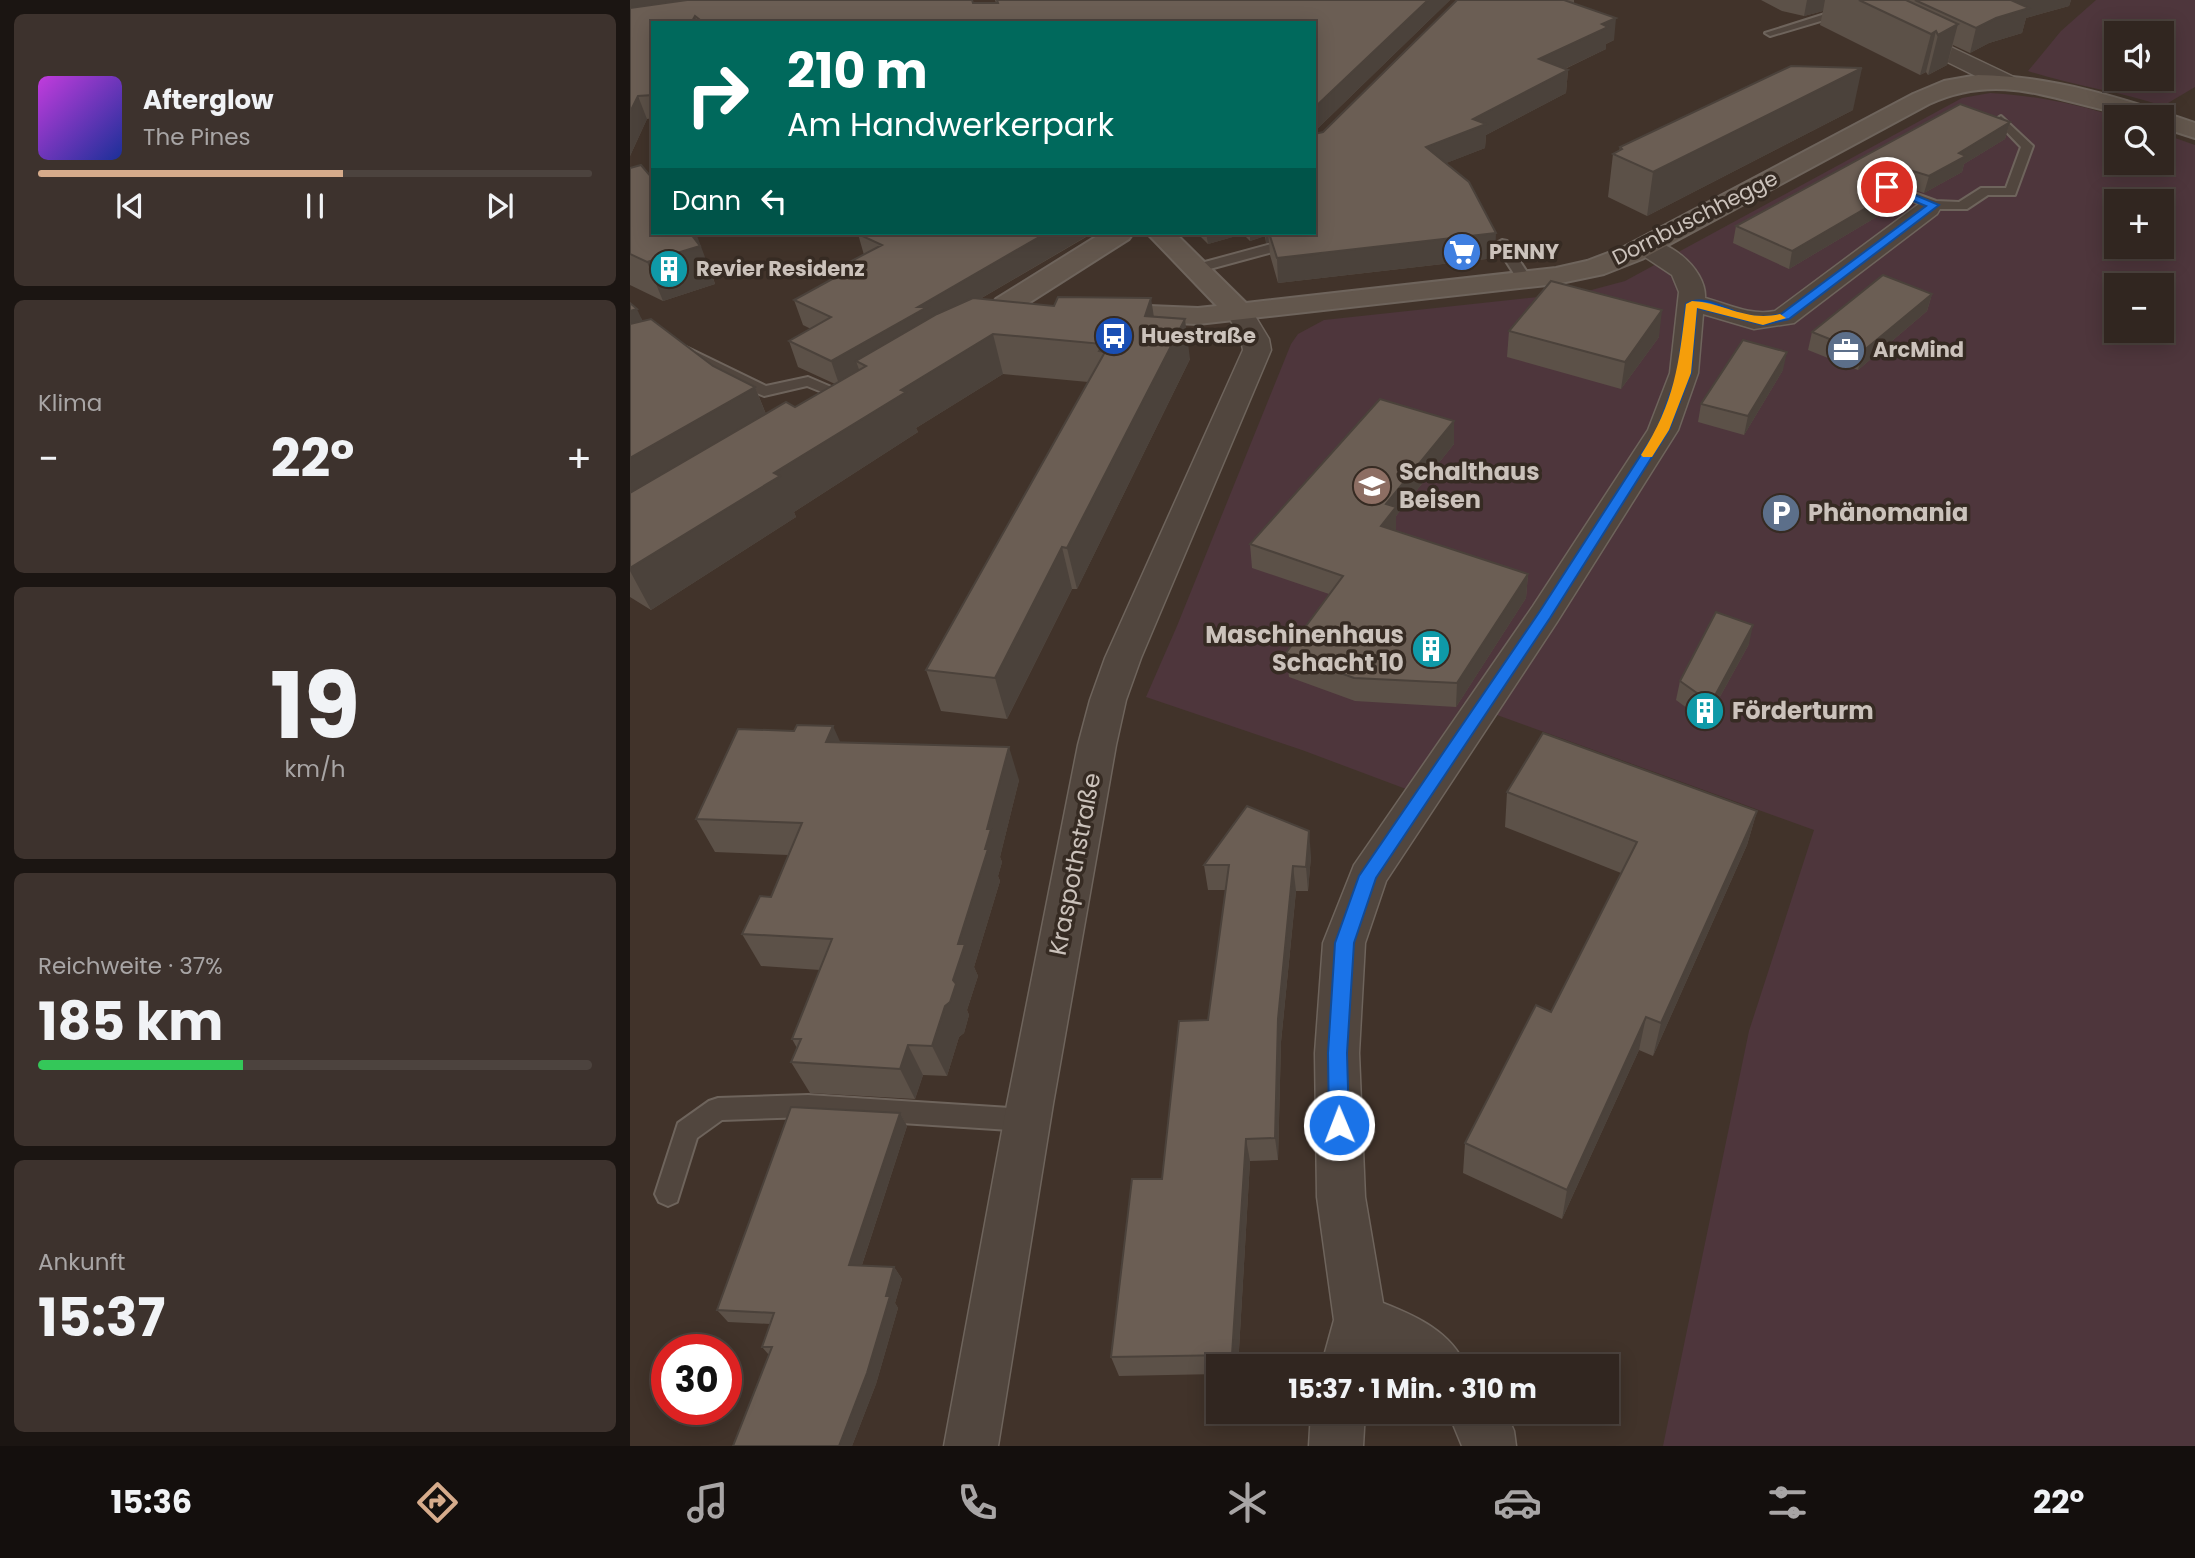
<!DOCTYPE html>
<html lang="de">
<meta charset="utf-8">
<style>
:root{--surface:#312620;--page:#3d322d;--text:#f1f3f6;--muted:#a8a5a5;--line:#4c433e;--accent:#d6ab8b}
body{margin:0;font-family:Poppins,sans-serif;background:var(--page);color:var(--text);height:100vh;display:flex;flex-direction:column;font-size:26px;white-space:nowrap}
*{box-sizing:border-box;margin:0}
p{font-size:23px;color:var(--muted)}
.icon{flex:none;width:38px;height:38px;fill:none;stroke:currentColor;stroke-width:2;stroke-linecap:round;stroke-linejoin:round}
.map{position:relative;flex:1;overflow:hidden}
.details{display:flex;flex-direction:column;gap:14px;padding:14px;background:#1b1512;width:630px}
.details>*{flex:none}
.banner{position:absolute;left:21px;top:21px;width:665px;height:214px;border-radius:0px;box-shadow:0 4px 18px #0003,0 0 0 2px var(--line);background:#00695c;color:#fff;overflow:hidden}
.controls{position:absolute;left:1474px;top:21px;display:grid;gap:14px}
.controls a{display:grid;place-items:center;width:70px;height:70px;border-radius:0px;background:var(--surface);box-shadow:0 4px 18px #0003,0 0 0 2px var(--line);font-size:35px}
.speed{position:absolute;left:21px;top:1334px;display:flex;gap:14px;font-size:35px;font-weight:700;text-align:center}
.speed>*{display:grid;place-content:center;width:91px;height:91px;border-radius:50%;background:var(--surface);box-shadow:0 4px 18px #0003,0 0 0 2px var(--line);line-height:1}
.speed .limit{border:10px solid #d22;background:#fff;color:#111}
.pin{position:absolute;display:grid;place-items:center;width:60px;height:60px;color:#fff;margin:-30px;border:4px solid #fff;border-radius:50%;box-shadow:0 2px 7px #0007}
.me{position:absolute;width:77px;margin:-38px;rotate:359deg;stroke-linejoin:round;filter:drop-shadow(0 0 5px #0008)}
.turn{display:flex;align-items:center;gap:24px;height:147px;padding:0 21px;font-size:32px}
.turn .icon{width:91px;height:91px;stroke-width:2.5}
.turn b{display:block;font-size:49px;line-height:60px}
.then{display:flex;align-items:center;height:66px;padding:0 21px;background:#0003;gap:14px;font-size:26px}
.big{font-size:52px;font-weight:700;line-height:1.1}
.details .widget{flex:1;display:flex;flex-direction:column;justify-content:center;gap:10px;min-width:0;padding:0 24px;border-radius:10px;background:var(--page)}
.details .dial{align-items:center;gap:0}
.dial b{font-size:91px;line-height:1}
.song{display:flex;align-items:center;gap:21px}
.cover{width:84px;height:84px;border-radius:10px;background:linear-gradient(135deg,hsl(290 70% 55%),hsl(230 70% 35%))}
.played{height:7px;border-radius:4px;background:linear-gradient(90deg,var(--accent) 55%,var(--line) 55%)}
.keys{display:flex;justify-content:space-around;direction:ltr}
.heat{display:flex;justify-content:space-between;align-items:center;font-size:38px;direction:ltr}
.charge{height:10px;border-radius:5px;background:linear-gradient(90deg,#34c759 37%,var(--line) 0)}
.trip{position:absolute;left:576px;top:1354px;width:413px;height:70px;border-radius:0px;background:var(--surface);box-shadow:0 4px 18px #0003,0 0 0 2px var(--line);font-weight:700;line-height:70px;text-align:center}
.tabs{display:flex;height:112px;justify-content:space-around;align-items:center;background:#140f0d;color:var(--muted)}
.tabs .icon{width:49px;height:49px}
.tabs .selected{color:var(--accent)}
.tabs b{font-size:32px;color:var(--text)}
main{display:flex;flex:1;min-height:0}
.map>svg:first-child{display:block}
</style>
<main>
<section class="details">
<div class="widget">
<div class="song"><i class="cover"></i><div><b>Afterglow</b><p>The Pines</p></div></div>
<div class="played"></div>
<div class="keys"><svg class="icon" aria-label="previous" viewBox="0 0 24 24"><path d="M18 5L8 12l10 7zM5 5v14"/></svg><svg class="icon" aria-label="pause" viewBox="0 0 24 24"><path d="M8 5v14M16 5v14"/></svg><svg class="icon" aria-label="next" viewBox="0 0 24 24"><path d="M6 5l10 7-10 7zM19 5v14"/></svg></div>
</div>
<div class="widget"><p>Klima</p>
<div class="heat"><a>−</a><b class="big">22°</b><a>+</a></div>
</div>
<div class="widget dial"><b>19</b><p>km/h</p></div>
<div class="widget"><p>Reichweite · 37%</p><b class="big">185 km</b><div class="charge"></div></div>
<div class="widget"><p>Ankunft</p><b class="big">15:37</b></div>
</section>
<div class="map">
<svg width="1565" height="1446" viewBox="0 0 1565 1446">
<rect width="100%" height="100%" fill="#41332a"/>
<g fill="#4e363c" fill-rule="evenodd">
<path d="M1466,0H1565V87L1533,106C1489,91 1443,86 1398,71L1431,31ZM1486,33H1531V79H1486Z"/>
<path d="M1360,93C1402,95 1447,104 1487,117L1486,163H1531V133L1565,145V1446H1033L1119,1031L1184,830L834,703L776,789L672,750L516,697L547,626L661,344L668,334L694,320L954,292L995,281L1332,98ZM1486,201H1531V247H1486ZM1486,285H1531V331H1486Z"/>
</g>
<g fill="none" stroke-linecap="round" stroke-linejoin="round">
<g stroke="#6e645c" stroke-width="4">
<g id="lane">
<path d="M1217,7L1222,10L1221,12L1140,36L1135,33Z"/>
<path d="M1371,116L1403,146L1385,195H1358L1337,209H1307L1298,213L1292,209L1294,206L1251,187L1257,183L1306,201L1329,202L1351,188H1376L1391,147L1365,120Z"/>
<path d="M656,240L661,241V247L565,273L558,269L560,266Z"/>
<path d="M872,240L877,241L902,280L900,283H890L888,280L865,244Z"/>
<path d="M56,347L136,386L178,377L227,398L219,403L177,386L134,396L129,394L51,354L49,351Z"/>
<path d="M178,1095L397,1109L406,1112L409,1120L406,1128L397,1131L178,1117L92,1120L67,1138L47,1202L38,1206L29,1202L25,1194L48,1123L79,1101L88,1098Z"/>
</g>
</g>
<g stroke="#6e645c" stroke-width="3">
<g id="street">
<path d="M1197,0H1222L1386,78L1389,83L1386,88H1370L1200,4Z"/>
<path d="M1298,202L1307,204L1310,209L1307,214L1164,323L1124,329L1073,314L1068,373L1048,430L927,622L756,881L735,943L729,1053L735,1197L753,1303C786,1316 822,1332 836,1367H768L747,1352L743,1367H691L704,1320L687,1197L685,1053L693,943L724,865L903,606L1018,430L1040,373L1049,292L1042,275L1006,251L1002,246L1006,241C1034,234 1077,268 1075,298C1098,304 1120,316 1145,311L1289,204Z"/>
<path d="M609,304L619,306L639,339L641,350L511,658L496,700L486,745L423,1104L368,1446H314L377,1104L448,745L460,700L475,658L613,350L611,339L596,312L599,306Z"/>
<path d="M681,1412H735L733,1446H679Z"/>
<path d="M818,1412H876L884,1431L886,1446H832Z"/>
</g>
</g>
<g stroke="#6e645c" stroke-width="4">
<g id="secondary">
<path d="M1348,75C1423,76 1495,99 1565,123V138L1531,127V117C1448,117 1386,64 1299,104L1012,259L974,274L926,284L568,324L470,320L460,318L456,312L460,306L470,304L568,308L587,306L517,233H545L616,303L926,268L957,261L994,247L1283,94L1314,81Z"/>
<path d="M472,233H503L499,239L386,311C375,323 370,329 353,325L349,319L366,299Z"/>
</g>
</g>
<use href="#lane" fill="#51463e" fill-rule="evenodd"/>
<use href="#street" fill="#51463e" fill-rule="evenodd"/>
<use href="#secondary" fill="#63574d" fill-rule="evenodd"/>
</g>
<g fill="#5c5148">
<path d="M0,0L343,3H366L365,0H820L684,132V23H23V118L17,119L0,156Z"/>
<path d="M827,0H944V3L984,40L976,44V49L935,69L938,70L936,93L856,135L855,148L816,163L865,258L648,283L640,255L639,242L636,243L635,236L620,241L613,234L578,244L567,233H684L693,132Z"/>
<path d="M1131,0H1441L1439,6L1396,18L1392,33L1359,43L1340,53L1323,45L1317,65L1298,75L1296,72L1290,75L1190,25L1193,11L1174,16L1152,11Z"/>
<path d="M1330,104L1380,122L1375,139L1334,164L1332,172L1294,193L1278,188L1275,200L1159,269L1103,243L1106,226Z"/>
<path d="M1223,110L1017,216L978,197L983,154L989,151L990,147Z"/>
<path d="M0,168L80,268L85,284L33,301L0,285Z"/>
<path d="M232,233H463L350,299L523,317L560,359L447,589H442L377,719L311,711L296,670L458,382L373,374L286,428L288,432L164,512L166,517L21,610L0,597V303L13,321L83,366L125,387L136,414L165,407L205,384L168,367L159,341L181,329L173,325L164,300L201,280L199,275L234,255L228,234Z"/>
<path d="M1302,294L1297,311L1228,370L1178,350L1182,332Z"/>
<path d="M879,331L1029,337L991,389L877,357Z"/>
<path d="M1153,370L1114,435L1068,422L1071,404Z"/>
<path d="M824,421V444L766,516V531L898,574L896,598L826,707L725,701L659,677L656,653L699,594L622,568L620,544Z"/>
<path d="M1119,644L1076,722L1046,700L1050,681Z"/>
<path d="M210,742L389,780L370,857L372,862L368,876L370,881L344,967L348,976L337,1010L339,1015L334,1033L329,1037L317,1076L293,1075L285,1099L180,1093L161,1062L167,1048L162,1039L190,970L131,966L112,934L141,897L158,855L85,852L66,819Z"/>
<path d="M877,792L1127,811L1117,845L1023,1056L1009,1050L932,1219L833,1173L835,1143L921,1012L991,873L875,827Z"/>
<path d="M681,856L678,891H666L651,1042L648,1160L620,1161L608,1367H588V1374L489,1376L481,1357L578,1020L596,890H578L574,865Z"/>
<path d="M270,1113L277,1126L232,1265L264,1267L272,1279L265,1303L268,1308L246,1384L222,1446H103L139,1355L132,1347L140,1324L98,1322L87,1310Z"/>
</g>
<g fill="#4b423b">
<path d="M0,0H87L0,15Z"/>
<path d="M798,0H820L684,132V108Z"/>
<path d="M1177,0H1195L1193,11L1174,16Z"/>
<path d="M1381,0H1441L1439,6L1396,18L1392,33L1359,43L1340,53L1346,28Z"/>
<path d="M65,16L67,23H61Z"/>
<path d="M986,18L984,40L976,44V49L907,82L909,59L972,24Z"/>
<path d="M1328,24L1317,65L1298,75L1308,35Z"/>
<path d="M1306,31L1296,72L1290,75L1301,34Z"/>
<path d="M1232,68L1223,110L1017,216L1023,172Z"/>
<path d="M938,70L936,93L856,135L855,148L796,171V147L843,119Z"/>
<path d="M8,96L17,119L0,156V112Z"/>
<path d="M1380,122L1375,139L1334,164L1332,172L1294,193L1299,176L1329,153Z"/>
<path d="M1260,164L1256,181L1253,171Z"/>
<path d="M1279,183L1275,200L1159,269L1162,251Z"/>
<path d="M60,233H66L85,284L33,301L17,262Z"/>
<path d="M416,233H462L236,366L226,361L231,375L210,387L201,361L288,307Z"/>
<path d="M576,233H612L613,234L578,244Z"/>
<path d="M620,233H634L635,236L620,241Z"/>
<path d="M636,233H638L639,242L636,243Z"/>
<path d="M866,233L865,258L648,283L647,258Z"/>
<path d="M1302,294L1297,311L1228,370L1232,352Z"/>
<path d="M521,298L527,337L515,316Z"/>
<path d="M7,309L25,348L0,356V311Z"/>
<path d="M1032,310L1029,337L991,389L995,362Z"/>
<path d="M555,319L560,359L447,589L437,548Z"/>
<path d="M363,334L373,374L286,428L288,432L164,512L166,517L21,610L0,571V568L271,390Z"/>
<path d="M1157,352L1153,370L1114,435L1118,416Z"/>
<path d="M125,387L141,427L0,510V458Z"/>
<path d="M824,421V444L766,516V531L751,550V526L756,504Z"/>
<path d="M432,547L442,589L377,719L365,678Z"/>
<path d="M898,574L896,598L826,707L827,683Z"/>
<path d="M1123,625L1119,644L1076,722L1081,703Z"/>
<path d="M203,726L218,759L196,742Z"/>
<path d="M379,747L389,780L370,857L372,862L368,876L370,881L344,967L348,976L337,1010L339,1015L334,1033L329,1037L317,1076L302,1046L323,980L328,944L355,849L357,829Z"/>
<path d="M1127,811L1117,845L1023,1056L1031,1023Z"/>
<path d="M679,831L681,856L678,891L676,867Z"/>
<path d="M663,866L666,891L651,1042L648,1160L645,1138L648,1019Z"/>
<path d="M1016,1017L1009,1050L932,1219L937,1190Z"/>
<path d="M278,1045L293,1075L285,1099L270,1069Z"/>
<path d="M270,1113L277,1126L228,1277L219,1265Z"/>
<path d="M616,1139L620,1161L608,1367H605L602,1355Z"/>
<path d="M264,1267L272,1279L265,1303L268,1308L246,1384L222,1446H209Z"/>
</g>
<g fill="#6b5e54" stroke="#4b423b" stroke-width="2">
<path d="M57,0H342L343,3H368L367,0H798L684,108V23H74L65,16L61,23H23V95L8,96L0,112V8Z"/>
<path d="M827,0H934L986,18L972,24L978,27L909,59L938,70L843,119L856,124L796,147L839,182L866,233L647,258L639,233H684V134L693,132Z"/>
<path d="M1229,0H1276L1328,24L1308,35L1306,31L1301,34Z"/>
<path d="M1285,0H1381L1399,8L1366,18L1346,28Z"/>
<path d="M1161,66L1232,68L1023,172L983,154L992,149L990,147Z"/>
<path d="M1330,104L1380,122L1329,153L1336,156L1299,176L1260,164L1253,171L1279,183L1162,251L1106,226Z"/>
<path d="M11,165L23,179V233H60L70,246L17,262L0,254V168Z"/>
<path d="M232,233H416L288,307H297L201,361L159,341L201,317L164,300L206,277L199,275L206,269L252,245L228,234Z"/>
<path d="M1253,275L1302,294L1232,352L1182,332Z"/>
<path d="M921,281L1032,310L995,362L879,331Z"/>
<path d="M428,297L521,298L515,316L555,319L437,548L432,547L365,678L296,670L475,352L469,351L473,344L363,334L271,390L276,392L144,473L150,476L0,568V493L156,402L165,407L236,366L226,361L307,314L343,298L424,306Z"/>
<path d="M0,303L7,309L0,311Z"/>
<path d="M21,319L83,366L125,387L0,458V324Z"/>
<path d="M1113,340L1157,352L1118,416L1071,404Z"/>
<path d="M750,399L824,421L756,504L766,507L751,526L898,574L827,683L724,678L656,653L713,576L620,544Z"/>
<path d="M1086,612L1123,625L1081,703L1050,681Z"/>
<path d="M167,725L203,726L196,742L379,747L357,829H361L355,849H358L328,944H335L323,980L326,984L320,1002L315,1006L302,1046L278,1045L270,1069L161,1062L171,1039H162L202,939L112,934L130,896L141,897L172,823L66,819L108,729L164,731Z"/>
<path d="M913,733L1127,811L1031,1023L1016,1017L937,1190L835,1143L906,1005L921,1012L1007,842L877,792Z"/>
<path d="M617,806L679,831L676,867L663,866L648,1019L645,1138L616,1139L602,1355L481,1357L502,1179H532L549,1021L578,1020L599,865H574Z"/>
<path d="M161,1107L270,1113L219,1265L264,1267L256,1296H260L237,1373L209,1446H103L142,1347H132L144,1313L87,1310Z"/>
</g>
<path fill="#1a73e8" stroke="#114b97" stroke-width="2" d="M1254,185H1261L1309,205L1159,319L1133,325L1067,308L1061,373L1039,430L920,618L746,878L724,943L717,1053L719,1125L716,1132L709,1134L702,1132L699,1125L698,1053L705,943L729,876L910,611L1027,430L1048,373L1056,304C1073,293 1099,311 1116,315C1129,318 1138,317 1151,314L1296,206L1254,189Z"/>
<path fill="#f59e0b" d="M1062,301C1095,303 1116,322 1150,314L1156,318L1133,325L1067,308L1061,373L1039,430L1022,457H1013L1011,455C1045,402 1049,364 1056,304Z"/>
<defs>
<g id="supermarket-disc" transform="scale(2.0125)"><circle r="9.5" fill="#3f7fe0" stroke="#362b23"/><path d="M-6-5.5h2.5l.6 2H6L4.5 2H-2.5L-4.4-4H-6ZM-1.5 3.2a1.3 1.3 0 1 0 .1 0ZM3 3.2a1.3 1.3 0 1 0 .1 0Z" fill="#fff"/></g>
<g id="building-disc" transform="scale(2.0125)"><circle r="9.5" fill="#0f9aa8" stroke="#362b23"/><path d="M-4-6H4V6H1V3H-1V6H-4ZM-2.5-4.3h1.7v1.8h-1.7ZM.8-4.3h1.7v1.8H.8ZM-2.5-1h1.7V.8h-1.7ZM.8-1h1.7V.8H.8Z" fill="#fff"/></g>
<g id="bus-disc" transform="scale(2.0125)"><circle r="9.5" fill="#1a4fb4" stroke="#362b23"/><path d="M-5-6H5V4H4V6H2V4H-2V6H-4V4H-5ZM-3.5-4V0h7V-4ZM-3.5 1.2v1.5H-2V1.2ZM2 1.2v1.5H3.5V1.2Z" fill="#fff"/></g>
<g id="office-disc" transform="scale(2.0125)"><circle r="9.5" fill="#5c6f8a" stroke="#362b23"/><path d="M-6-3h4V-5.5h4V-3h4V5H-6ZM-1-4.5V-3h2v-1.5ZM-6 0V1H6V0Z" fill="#fff"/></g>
<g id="school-disc" transform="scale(2.0125)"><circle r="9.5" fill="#8d6e63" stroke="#362b23"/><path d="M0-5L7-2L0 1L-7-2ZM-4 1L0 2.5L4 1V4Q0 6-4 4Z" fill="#fff"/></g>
<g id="parking-disc" transform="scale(2.0125)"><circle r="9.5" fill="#5c6f8a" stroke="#362b23"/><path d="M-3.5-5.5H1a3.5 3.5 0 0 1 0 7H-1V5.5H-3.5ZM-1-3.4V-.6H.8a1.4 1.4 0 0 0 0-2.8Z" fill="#fff"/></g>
</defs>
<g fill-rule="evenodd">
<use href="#supermarket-disc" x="832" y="252"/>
<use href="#building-disc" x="39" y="269"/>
<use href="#bus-disc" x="484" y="336"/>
<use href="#office-disc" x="1216" y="350"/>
<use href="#school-disc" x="742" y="486"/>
<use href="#parking-disc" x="1151" y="513"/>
<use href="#building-disc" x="801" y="649"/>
<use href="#building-disc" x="1075" y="711"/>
</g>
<g text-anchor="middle" stroke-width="7" stroke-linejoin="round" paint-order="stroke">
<g font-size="21" fill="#cbc2bb" stroke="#362b23">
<text transform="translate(1065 218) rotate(-27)" y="7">Dornbuschhegge</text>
</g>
<g font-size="21" font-weight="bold" fill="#cbc2bb" stroke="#362b23" text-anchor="start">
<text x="859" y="259">PENNY</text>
<text x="66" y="276">Revier Residenz</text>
<text x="511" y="343">Huestraße</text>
<text x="1243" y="357">ArcMind</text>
</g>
<g font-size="24" font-weight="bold" fill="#cbc2bb" stroke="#362b23" text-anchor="start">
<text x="769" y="480">Schalthaus<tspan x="769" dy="28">Beisen</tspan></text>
<text x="1178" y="521">Phänomania</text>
<text x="774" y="643" text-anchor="end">Maschinenhaus<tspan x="774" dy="28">Schacht 10</tspan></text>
<text x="1102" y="719">Förderturm</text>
</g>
<g font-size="24" fill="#cbc2bb" stroke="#362b23">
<text transform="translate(445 864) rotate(-79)" y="8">Kraspothstraße</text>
</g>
</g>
</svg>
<div class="controls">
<a><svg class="icon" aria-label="sound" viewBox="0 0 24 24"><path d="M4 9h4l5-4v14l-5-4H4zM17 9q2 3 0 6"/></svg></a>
<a><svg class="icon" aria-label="search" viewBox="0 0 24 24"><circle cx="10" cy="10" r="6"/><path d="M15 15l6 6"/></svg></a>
<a>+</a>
<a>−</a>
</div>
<div class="speed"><div class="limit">30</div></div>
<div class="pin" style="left:1257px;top:187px;background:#d93025"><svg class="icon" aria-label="arrive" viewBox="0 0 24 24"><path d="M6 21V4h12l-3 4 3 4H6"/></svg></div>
<svg class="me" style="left:709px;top:1125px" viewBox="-20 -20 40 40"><circle r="17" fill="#1a73e8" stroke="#fff" stroke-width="3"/><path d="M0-11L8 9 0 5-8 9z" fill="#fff"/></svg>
<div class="trip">15:37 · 1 Min. · 310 m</div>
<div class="banner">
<div class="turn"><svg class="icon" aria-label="right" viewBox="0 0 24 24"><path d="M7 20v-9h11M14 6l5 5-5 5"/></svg><div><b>210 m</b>Am Handwerkerpark</div></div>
<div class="then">Dann<svg class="icon" aria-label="left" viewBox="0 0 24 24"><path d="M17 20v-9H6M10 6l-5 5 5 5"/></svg></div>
</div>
</div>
</main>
<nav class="tabs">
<b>15:36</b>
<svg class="icon selected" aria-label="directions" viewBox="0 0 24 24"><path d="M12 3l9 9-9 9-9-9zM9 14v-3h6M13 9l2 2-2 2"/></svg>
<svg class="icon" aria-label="music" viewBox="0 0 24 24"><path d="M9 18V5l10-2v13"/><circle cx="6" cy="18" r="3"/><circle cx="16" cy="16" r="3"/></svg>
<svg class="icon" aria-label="phone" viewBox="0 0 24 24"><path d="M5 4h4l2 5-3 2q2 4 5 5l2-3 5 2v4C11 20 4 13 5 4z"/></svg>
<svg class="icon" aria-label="climate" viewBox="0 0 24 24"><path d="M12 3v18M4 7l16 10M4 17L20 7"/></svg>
<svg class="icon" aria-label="car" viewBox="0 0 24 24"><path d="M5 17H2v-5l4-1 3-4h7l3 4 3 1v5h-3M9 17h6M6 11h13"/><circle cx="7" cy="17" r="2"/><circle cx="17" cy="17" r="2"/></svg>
<svg class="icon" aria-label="filters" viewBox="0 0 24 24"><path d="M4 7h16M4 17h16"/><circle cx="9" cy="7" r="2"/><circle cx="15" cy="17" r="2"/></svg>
<b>22°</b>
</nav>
